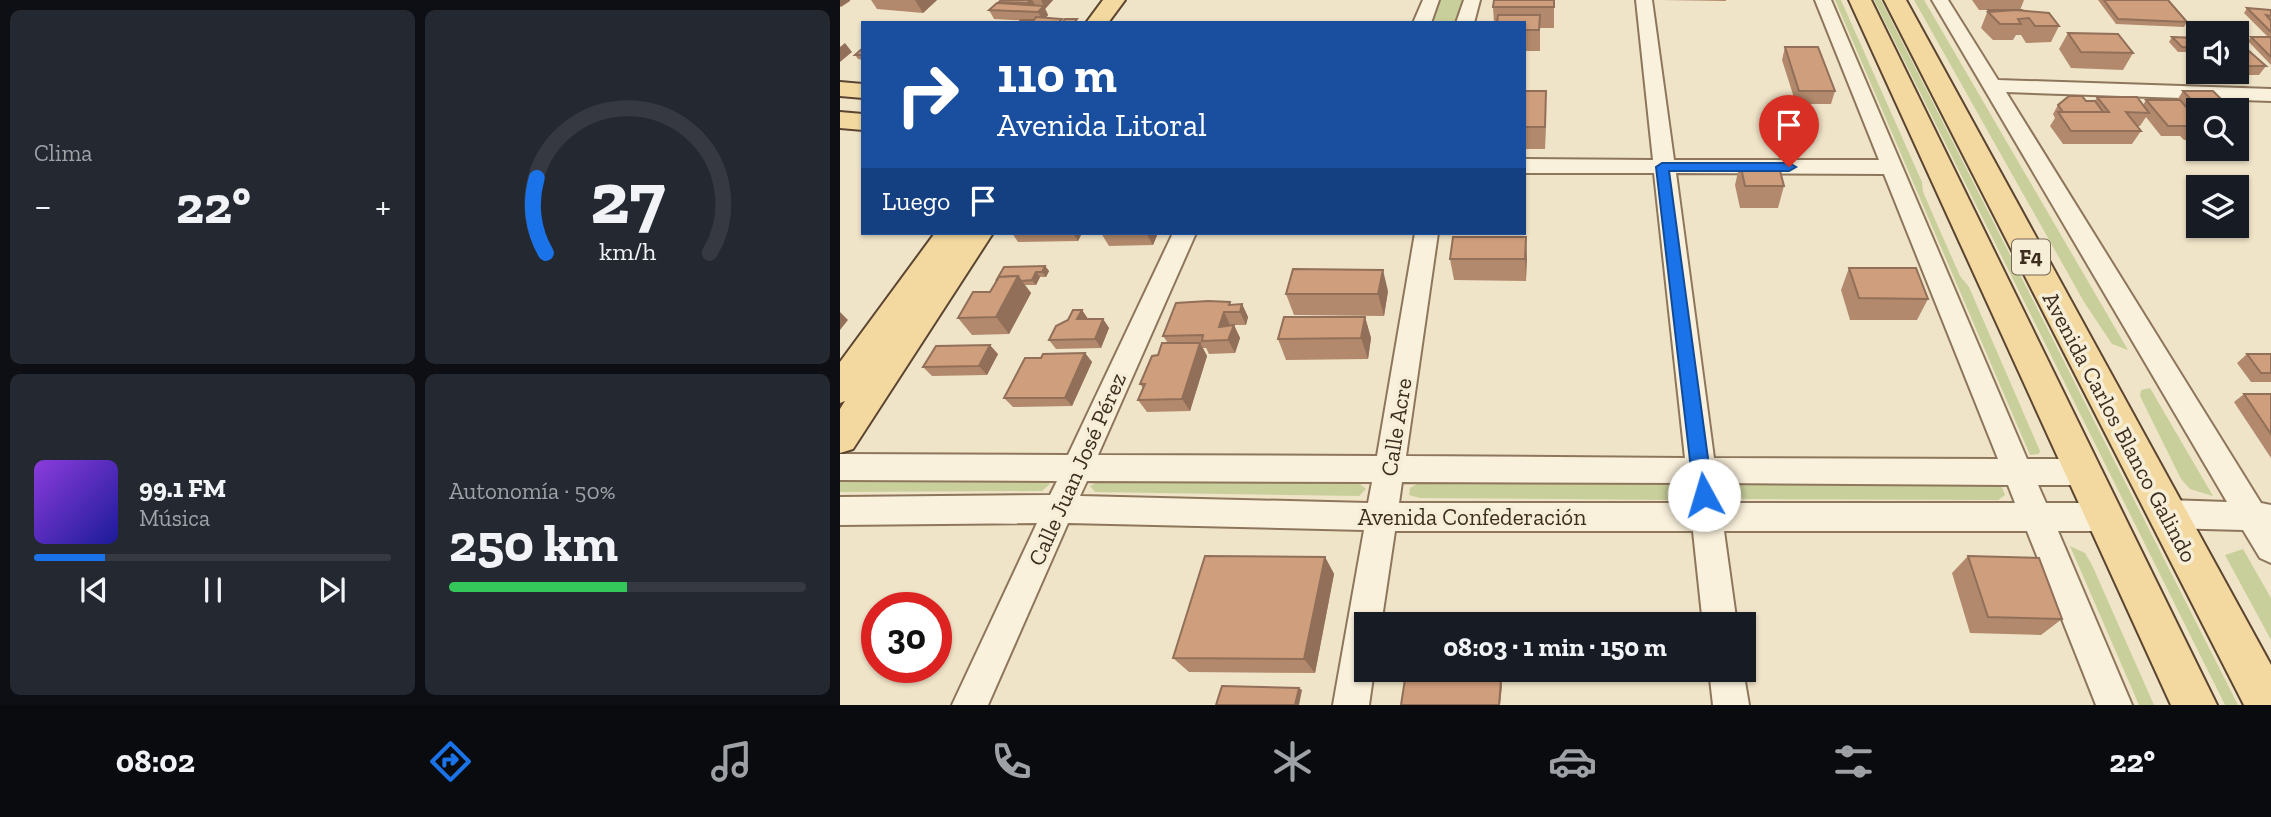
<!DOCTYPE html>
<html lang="es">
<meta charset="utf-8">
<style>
:root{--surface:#171b24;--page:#242831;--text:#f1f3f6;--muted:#9ea1a6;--line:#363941;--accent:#1a73e8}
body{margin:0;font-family:"Zilla Slab",serif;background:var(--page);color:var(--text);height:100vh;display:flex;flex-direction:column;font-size:26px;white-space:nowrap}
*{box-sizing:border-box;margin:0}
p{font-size:23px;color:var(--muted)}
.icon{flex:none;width:38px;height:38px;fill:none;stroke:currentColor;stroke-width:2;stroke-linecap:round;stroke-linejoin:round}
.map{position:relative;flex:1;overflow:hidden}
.drawer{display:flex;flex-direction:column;gap:10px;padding:10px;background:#0d0f14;width:840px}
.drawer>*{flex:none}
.guide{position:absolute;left:21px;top:21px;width:665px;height:214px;border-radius:0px;box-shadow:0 2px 5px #0004;background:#1a4fa0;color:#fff;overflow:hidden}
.fabs{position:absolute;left:1346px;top:21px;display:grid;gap:14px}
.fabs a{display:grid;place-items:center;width:63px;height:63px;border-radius:0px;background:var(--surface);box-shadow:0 2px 5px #0004;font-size:35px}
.speed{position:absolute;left:21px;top:592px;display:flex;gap:14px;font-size:35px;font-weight:700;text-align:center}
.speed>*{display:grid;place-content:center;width:91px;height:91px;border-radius:50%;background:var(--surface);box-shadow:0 2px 5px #0004;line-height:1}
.speed .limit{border:10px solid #d22;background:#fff;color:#111}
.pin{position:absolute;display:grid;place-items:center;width:60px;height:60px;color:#fff;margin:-72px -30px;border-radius:50% 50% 50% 0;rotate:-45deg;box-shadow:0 0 7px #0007}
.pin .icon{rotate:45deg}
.me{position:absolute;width:77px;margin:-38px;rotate:354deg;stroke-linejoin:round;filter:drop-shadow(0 0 5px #0008)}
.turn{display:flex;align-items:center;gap:24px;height:147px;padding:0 21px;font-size:32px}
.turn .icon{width:91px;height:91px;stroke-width:2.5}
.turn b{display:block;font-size:49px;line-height:60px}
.then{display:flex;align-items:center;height:66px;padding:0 21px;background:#0003;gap:14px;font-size:26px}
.big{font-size:52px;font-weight:700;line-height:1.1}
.drawer .tile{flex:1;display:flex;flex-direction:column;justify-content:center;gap:10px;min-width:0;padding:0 24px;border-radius:10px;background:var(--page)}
.drawer .dial{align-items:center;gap:0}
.dial svg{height:182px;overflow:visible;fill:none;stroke:var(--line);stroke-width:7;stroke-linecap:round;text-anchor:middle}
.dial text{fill:var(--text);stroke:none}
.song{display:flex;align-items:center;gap:21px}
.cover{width:84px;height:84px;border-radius:10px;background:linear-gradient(135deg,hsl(270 70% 55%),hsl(240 70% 35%))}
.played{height:7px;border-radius:4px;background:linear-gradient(90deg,var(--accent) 20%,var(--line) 20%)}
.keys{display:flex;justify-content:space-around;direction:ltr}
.heat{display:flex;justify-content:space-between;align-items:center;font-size:38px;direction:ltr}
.charge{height:10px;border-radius:5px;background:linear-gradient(90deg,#34c759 50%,var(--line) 0)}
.drawer .tiles{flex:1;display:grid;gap:10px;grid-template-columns:repeat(2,1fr)}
.trip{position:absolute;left:514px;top:612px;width:402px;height:70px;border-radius:0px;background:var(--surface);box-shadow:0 2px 5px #0004;font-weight:700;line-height:70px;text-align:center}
.tab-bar{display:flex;height:112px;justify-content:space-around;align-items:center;background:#090b0e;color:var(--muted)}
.tab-bar .icon{width:49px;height:49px}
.tab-bar .selected{color:var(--accent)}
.tab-bar b{font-size:32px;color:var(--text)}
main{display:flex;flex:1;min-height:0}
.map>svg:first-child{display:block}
</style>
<main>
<section class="drawer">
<div class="tiles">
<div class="tile"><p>Clima</p>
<div class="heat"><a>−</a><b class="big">22°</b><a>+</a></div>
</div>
<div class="tile dial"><svg viewBox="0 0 100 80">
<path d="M14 69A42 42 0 1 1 86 69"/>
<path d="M14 69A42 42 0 0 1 10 36" stroke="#1a73e8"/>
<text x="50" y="56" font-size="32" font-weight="700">27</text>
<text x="50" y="72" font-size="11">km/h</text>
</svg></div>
<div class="tile">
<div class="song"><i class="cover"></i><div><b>99.1 FM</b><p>Música</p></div></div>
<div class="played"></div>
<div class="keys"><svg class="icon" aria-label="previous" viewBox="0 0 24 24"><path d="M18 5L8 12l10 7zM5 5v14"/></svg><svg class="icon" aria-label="pause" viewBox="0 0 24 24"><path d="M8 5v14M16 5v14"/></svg><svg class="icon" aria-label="next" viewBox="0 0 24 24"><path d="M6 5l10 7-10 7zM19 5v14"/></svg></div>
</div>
<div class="tile"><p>Autonomía · 50%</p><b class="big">250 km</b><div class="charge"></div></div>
</div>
</section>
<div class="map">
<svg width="1431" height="705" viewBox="0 0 1431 705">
<rect width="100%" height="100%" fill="#f0e4c8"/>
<g fill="#c9cf9b">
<path d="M599,0H623L616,23H590Z"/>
<path d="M995,0H1001L1082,182L1083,192L1120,276L1129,287L1200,451L1199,454L1190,455Z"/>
<path d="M1034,0H1041L1398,705H1385Z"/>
<path d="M1074,0H1084L1288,350L1272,344L1244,302Z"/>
<path d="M1310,388L1373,496L1350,489L1341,479L1300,396L1301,390Z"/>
<path d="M206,480L210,484L202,491L0,492V481Z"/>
<path d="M262,480L520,484L526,489L519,496L255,492L250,486Z"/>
<path d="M828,480L837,486L839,495L828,500L580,498L569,495L570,488L582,481Z"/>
<path d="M902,484H1152L1162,487L1165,495L1158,500L903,499L894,494L893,487Z"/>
<path d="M1230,546L1245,553L1252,565L1314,705H1299Z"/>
<path d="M1403,549L1431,598V640L1385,555Z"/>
</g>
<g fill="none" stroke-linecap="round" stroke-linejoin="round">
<g stroke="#8d765c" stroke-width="4">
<g id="minor">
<path d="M583,0H599L591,23H573Z"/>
<path d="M624,0H640L634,23H616Z"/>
<path d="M796,0H812L834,160H1039L975,0H991L1187,459H1243L1253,463L1258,472L1253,481L1243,485H1198L1206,503H1264L1275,507L1279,517L1275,527L1264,531H1218L1292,705H1256L1187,531H884L897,625H863L853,531H555L541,625H527V670H534L529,705H493L524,530L228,523L148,705H112L197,523L0,525V497L210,495L217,481L0,480V454L228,455L333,233H356L258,455L537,456L575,233H598L566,456L845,458L814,173H684V159L813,160ZM836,173L1044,174L1158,459L874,458ZM247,481L532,482L528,503L240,496ZM562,482L848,483L850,503H559ZM878,483L1168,485L1175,503H880Z"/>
<path d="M1092,0H1108L1158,80L1431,89V101L1166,92L1421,503L1431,505V563L1420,558L1403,530L1327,528L1316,524L1312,514L1316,504L1327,500L1387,502Z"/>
<path d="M869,670H903L909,705H873Z"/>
</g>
</g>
<g stroke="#5b4430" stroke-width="4">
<g id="major">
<path d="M263,0H285L268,23H246Z"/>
<path d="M1009,0H1031L1377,705H1331Z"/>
<path d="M1044,0H1066L1431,665V705H1404Z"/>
<path d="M0,82L23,84V98L0,96Z"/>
<path d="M0,112L23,114V130L0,128Z"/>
<path d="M95,233H153L13,449L0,453V409L5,401L0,403V362Z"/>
</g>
</g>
<use href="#minor" fill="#faf1dc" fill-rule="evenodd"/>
<use href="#major" fill="#f3d9a0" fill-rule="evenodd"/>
</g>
<g fill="#b2896c">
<path d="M31,0H97L83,13L37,9Z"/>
<path d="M161,0H213L205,9L208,15L206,18L223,22L239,23L154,19L149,10L160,4L159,2Z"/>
<path d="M714,0V28H700V51H684V23H654L653,7Z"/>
<path d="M821,0H886V1Z"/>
<path d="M1132,0H1184L1180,10L1219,26L1211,42L1186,43L1181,35H1176L1173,40H1153L1141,28L1148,10H1139Z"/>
<path d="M1258,0H1328L1347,22L1344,27L1276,24Z"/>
<path d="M1407,8L1431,10V65L1408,41L1411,37H1428L1404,13Z"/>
<path d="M1228,33L1293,53L1283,70L1231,68L1219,49Z"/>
<path d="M1332,37L1358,38V57L1354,52H1338L1329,42Z"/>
<path d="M1396,44L1426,66L1419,75H1396L1400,79L1397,84L1372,83L1362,72H1396Z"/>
<path d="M945,47L995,91L991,104H956L942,60Z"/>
<path d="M23,48V60L18,59L15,55Z"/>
<path d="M684,91H706L705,149H684Z"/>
<path d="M1343,91L1388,106L1385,110H1358V140H1344L1340,136H1321L1306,117L1300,126H1297L1301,131L1292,144H1223L1210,126L1215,118L1213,114L1218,105L1255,101L1257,97L1303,105L1306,100H1337Z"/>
<path d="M1368,149H1385L1384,150L1370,151Z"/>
<path d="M900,163L944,186L938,208H900L895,185Z"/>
<path d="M172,233H242L238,241L178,242Z"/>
<path d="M261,233H318L313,245L269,246Z"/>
<path d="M686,237V281L614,280L610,259Z"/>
<path d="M205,266L209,271L206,277H200L196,285H185L191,293L169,334L132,335L118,318Z"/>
<path d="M1009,268L1088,299L1077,320H1010L1001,290Z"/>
<path d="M548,291L544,316L454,315L446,294Z"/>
<path d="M402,304L408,317L406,325H390H394L400,338L395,353L369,354L366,348H363L367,356L350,411L307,412L298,400L303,388L300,384L318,355L328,343L323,336L392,305Z"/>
<path d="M242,310L248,319H263L269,328L261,348L216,349L209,340L228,320Z"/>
<path d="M525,317L531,338L528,359L446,360L438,339Z"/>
<path d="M245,353L252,362L232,406L173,407L164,398L201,358Z"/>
<path d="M158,354L147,375L92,376L83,367Z"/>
<path d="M1407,354H1431V382H1411L1397,363Z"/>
<path d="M1404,394H1431V458L1394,402Z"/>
<path d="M1128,556L1222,619L1201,635L1130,633L1112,573Z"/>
<path d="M485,557L494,574L475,673L349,672L333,658Z"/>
</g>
<g fill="#916f58">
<path d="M0,0H10V1L1,7L0,6Z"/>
<path d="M75,0H97L83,13Z"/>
<path d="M191,0H192L197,8L192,12L187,3Z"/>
<path d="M201,0H213L205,9Z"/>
<path d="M204,6L208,15L203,21L198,12Z"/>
<path d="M5,43L12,52L0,62V47Z"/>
<path d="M706,91V113L705,149V127Z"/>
<path d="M233,233H242L238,241Z"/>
<path d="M306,233H318L313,245Z"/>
<path d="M686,237L687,259L686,281L685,259Z"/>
<path d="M205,266L209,271L206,277L202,272Z"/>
<path d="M543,270L548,291L544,316L538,294Z"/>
<path d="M196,272L200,277L196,285L192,280Z"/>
<path d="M178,276L191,293L169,334L156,317Z"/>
<path d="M402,304L408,317L406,325L400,312Z"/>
<path d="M242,310L248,319H237Z"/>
<path d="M0,312L8,320L0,330Z"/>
<path d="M384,312L390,325L379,327Z"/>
<path d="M525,317L531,338L528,359L521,338Z"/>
<path d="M263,319L269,328L261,348L255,339Z"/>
<path d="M394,325L400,338L395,353L388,340Z"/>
<path d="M360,343L367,356L350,411L342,399Z"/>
<path d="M150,345L158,354L147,375L139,366Z"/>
<path d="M245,353L252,362L232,406L225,398Z"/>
<path d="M485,557L494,574L475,673L464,659Z"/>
<path d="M661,680L662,686L660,705H659Z"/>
<path d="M459,688L462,690L459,705H455Z"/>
</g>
<g fill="#cf9f7d" stroke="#916f58" stroke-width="2">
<path d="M161,0H191L187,3L159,2Z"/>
<path d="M654,0H714V7H653Z"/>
<path d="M1264,0H1328L1347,22L1278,19Z"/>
<path d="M157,3L204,6L198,12L149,10Z"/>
<path d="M1407,8L1431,10V16L1426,15L1431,21V32Z"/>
<path d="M1148,10H1182V11L1149,12Z"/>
<path d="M1176,10L1209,13L1219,26H1195L1189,18L1178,19L1181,24H1160L1148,12Z"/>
<path d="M658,15H700L699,30H684V23H657Z"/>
<path d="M196,17L222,19L218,23H178L181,20H194Z"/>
<path d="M225,19H237L234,23H222Z"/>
<path d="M1228,33L1278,34L1293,53L1241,52Z"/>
<path d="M1332,37L1358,38V49L1357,48L1342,47Z"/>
<path d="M1411,37H1431V57Z"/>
<path d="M1396,44H1401L1426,66H1397Z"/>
<path d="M945,47H978L995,91H959Z"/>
<path d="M23,48V55H15Z"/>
<path d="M1369,72H1394L1400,79L1375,78Z"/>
<path d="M684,91H706L705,127H684Z"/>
<path d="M1343,91H1373L1388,106H1372L1376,110H1361Z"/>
<path d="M1229,96H1242L1246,101H1255L1263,112H1223L1218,105Z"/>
<path d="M1257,97H1297L1309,113L1286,112L1301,131H1231L1218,112H1269Z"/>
<path d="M1306,100H1340L1358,120V131H1351L1347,126H1328Z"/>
<path d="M900,163H938L944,186H905Z"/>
<path d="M613,237H686L685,259H610Z"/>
<path d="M205,266L202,272H196L192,280L181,281L178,276L159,277L156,281L164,267Z"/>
<path d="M1009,268H1076L1088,299L1019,298Z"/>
<path d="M453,269L543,270L538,294H446Z"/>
<path d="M178,276L156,317L118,318L133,292H150L159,277Z"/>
<path d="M368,301L390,302L389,305L402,304L400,312H384L379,327L394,325L388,340L362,341L363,335L323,336L336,303Z"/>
<path d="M233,310H242L237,319H263L255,339L209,340L216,326L228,320Z"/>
<path d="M444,317H525L521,338L438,339Z"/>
<path d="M322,343H360L342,399L298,400L305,384H300L312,356L318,355Z"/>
<path d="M150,345L139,366L83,367L96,346Z"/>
<path d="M245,353L225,398H164L185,358H201L203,354Z"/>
<path d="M1407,354H1431V373H1421Z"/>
<path d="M1404,394H1431V434Z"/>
<path d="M365,556L485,557L464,659L333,658Z"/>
<path d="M1128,556L1199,558L1222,619L1148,617Z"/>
<path d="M565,679L661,680L659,705H561Z"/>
<path d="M382,686L459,688L455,705H376Z"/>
</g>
<path fill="#1a73e8" stroke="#114b97" stroke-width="2" d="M822,163H949L956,167L949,171H829L873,495L870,501L864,503L857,501L854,495L816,167Z"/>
<g text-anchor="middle" stroke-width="7" stroke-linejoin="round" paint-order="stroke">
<rect fill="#f7eed8" stroke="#756857" stroke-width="2" x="1172" y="239.5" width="38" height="35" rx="5"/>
<g font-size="21" font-weight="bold" fill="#3d2e20">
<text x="1191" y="264">F4</text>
</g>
<g font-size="23" fill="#3d2e20" stroke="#f7eed8">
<text transform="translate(556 427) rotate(-81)" y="8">Calle Acre</text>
<text transform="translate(1280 427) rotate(62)" y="8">Avenida Carlos Blanco Galindo</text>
<text transform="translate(237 469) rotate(-66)" y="8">Calle Juan José Pérez</text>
<text x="632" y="525">Avenida Confederación</text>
</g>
</g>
</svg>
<div class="fabs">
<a><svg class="icon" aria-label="sound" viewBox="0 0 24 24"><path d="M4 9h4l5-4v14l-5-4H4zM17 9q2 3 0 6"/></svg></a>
<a><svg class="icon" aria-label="search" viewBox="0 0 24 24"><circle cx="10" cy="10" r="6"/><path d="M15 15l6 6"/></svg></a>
<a><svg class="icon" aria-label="layers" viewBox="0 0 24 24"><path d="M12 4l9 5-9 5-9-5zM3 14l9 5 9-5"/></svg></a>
</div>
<div class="speed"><div class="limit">30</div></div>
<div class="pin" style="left:949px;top:167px;background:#d93025"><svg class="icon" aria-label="arrive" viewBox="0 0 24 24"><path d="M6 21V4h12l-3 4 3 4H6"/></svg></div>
<svg class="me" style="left:864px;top:495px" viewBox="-20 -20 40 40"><circle r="19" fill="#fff"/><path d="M0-13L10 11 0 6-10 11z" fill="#1a73e8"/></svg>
<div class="trip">08:03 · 1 min · 150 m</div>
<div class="guide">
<div class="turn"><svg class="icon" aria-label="right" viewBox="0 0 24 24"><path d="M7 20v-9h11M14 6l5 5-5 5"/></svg><div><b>110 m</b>Avenida Litoral</div></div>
<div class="then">Luego<svg class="icon" aria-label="arrive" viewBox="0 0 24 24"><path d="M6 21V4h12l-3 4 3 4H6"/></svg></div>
</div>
</div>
</main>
<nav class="tab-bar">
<b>08:02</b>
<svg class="icon selected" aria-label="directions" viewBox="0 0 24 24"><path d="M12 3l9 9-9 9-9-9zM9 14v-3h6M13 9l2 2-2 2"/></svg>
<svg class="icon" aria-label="music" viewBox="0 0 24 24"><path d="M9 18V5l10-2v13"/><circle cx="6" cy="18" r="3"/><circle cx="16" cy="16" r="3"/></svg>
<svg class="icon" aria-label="phone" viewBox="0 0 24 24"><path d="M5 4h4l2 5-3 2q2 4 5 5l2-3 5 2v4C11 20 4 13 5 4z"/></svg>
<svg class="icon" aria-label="climate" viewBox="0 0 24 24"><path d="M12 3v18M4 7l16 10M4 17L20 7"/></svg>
<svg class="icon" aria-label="car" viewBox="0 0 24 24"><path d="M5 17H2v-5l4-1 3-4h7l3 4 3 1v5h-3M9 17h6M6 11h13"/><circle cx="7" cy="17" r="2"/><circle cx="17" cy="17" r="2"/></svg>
<svg class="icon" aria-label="filters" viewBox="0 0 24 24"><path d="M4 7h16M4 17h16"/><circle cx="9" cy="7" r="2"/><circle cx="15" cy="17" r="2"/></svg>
<b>22°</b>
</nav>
